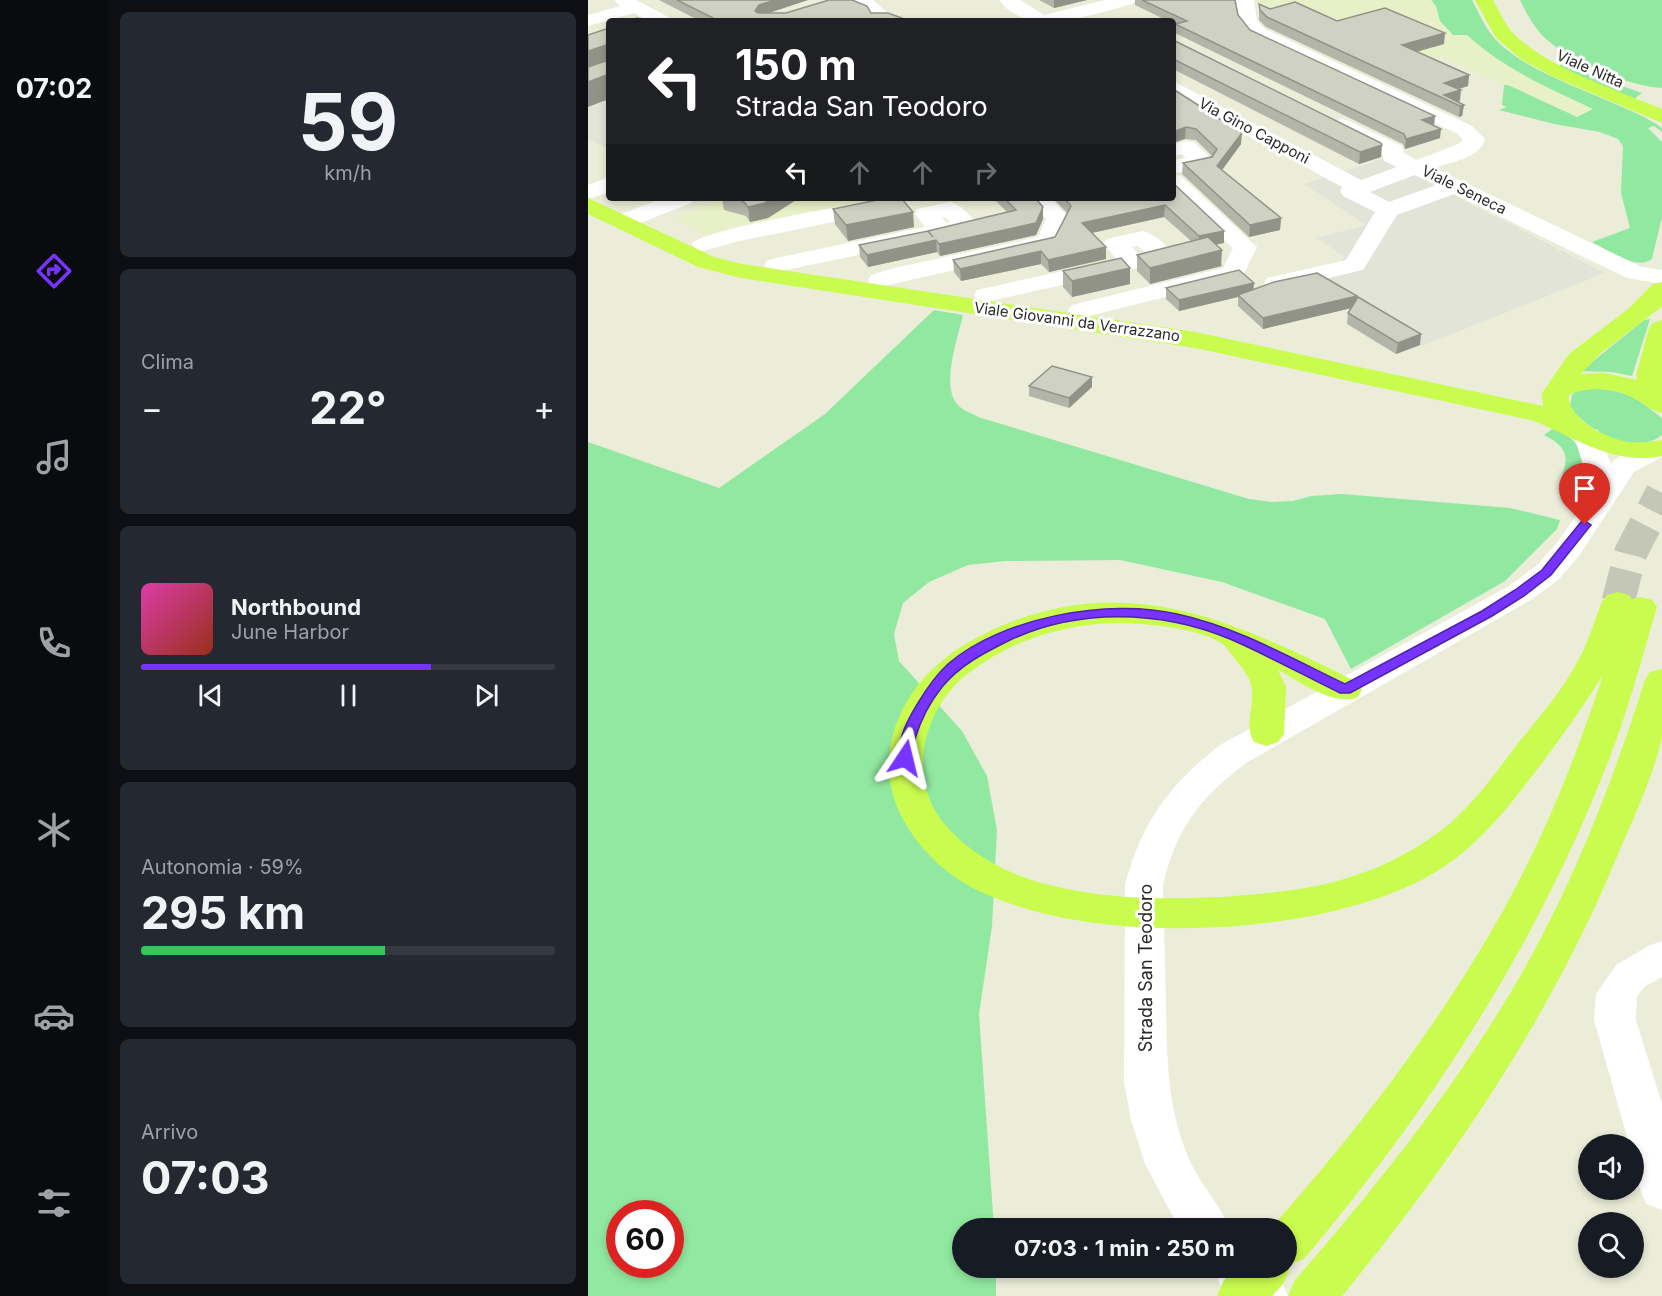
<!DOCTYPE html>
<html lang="it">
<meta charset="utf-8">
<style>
:root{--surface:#171b24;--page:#242831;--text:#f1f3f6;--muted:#9ea1a6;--line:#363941;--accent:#7834ff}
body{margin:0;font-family:Inter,sans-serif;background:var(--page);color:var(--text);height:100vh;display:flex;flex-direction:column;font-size:22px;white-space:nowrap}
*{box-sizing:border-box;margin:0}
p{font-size:20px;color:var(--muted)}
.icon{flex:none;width:33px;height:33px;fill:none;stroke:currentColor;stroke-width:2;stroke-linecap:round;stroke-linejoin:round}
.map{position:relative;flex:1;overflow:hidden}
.details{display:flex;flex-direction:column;gap:12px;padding:12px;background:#0d0f14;width:480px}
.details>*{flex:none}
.hud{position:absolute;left:18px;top:18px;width:570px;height:183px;border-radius:6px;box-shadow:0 3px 9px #0003;background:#202124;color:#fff;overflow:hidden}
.buttons{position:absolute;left:990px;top:1134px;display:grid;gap:12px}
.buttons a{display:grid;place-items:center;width:66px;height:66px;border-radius:50%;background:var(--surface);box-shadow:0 3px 9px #0003;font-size:30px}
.speed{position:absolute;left:18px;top:1200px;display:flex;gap:12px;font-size:30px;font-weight:700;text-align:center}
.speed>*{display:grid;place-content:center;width:78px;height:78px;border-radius:50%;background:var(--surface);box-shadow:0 3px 9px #0003;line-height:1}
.speed .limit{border:9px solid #d22;background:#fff;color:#111}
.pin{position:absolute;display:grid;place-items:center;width:51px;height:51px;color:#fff;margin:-62px -26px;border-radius:50% 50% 50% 0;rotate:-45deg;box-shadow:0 0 6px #0007}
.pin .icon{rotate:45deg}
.me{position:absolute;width:66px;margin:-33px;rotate:10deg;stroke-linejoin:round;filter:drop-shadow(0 0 4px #0008)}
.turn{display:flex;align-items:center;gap:21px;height:126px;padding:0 30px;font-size:27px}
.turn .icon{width:78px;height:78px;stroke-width:2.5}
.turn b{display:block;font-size:42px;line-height:51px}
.lanes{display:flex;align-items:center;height:57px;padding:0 30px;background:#0003;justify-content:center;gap:30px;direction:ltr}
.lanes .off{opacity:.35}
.big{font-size:45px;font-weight:700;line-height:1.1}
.details .widget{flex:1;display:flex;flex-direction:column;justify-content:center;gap:9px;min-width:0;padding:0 21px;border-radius:9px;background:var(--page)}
.details .dial{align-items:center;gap:0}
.dial b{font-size:78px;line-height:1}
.song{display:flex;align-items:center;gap:18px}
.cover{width:72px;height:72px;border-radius:9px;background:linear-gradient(135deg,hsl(320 70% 55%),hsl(10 70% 35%))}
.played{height:6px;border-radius:3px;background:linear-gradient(90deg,var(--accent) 70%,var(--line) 70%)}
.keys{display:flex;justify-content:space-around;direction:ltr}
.heat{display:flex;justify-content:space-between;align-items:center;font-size:33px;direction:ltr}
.charge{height:9px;border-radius:4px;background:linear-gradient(90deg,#34c759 59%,var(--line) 0)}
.trip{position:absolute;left:364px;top:1218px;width:345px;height:60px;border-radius:30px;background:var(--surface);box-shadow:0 3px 9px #0003;font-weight:700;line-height:60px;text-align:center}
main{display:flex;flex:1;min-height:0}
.tabs{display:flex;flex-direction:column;width:108px;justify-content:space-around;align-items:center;background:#090b0e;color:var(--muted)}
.tabs .icon{width:42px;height:42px}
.tabs .current{color:var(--accent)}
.tabs b{font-size:27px;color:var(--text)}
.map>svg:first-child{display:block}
</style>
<main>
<nav class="tabs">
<b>07:02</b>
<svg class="icon current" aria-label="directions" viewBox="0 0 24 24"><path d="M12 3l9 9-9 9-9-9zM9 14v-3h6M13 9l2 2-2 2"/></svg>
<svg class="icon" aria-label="music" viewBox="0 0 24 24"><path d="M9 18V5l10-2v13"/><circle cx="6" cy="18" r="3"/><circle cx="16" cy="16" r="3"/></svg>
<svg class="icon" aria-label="phone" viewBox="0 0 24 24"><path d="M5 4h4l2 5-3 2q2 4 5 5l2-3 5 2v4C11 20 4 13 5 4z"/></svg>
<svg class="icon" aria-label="climate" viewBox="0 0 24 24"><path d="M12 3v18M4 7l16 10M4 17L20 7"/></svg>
<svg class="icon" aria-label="car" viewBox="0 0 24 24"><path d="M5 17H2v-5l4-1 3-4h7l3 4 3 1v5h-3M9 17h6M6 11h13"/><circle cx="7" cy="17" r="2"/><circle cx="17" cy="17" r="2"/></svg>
<svg class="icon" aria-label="filters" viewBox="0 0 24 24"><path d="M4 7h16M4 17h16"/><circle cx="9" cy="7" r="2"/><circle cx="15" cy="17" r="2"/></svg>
</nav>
<section class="details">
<div class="widget dial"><b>59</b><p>km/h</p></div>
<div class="widget"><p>Clima</p>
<div class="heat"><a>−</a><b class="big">22°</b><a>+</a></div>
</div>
<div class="widget">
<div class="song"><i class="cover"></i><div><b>Northbound</b><p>June Harbor</p></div></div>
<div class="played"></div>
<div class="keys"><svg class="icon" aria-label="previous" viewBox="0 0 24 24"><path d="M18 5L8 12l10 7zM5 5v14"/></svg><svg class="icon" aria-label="pause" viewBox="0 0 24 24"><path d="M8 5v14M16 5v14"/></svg><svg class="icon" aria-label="next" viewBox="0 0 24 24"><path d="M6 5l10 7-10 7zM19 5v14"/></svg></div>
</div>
<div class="widget"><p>Autonomia · 59%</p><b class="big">295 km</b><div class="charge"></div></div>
<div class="widget"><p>Arrivo</p><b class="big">07:03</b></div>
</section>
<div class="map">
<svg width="1074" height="1296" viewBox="0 0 1074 1296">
<rect width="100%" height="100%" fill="#ebedd9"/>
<g fill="#e8f0c7">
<path d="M672,0H843L848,6L852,21L897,34L925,58L1043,115L989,117L920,85H916L853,57L782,77L679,28L675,21Z"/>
<path d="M133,198H283L286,202L118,235L87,219Z"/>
</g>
<g fill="#91e8a0" fill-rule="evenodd">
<path d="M843,0H884C892,15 898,31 911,43C941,71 987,86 1025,103C1041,110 1059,117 1074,128V132L1066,126L1060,128L1074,142V217L1064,259C1047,271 1020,250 1004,242L1042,228L1033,193L1035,146L1030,139L1012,132L966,124L911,110L919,107L914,105L916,85H920L989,117L1005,109C958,87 918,70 879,35H865L852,21L848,6Z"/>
<path d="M932,0H1074V88C1039,86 984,62 958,39C946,28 939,14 932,0Z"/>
<path d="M972,64L1054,93L1045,100L972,67Z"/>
<path d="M346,310L375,315C370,338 352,387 370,405C375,411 384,413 390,417L661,499L684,502L705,501L723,496L754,494L922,508L972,520L969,529L917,581L763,669L737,619L634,582L532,560L417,561L380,565L341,582L315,603L306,634L311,661L374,731L399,776L409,830L404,926L391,1014L406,1228H375V1268H408V1296H0V442L131,488L237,414ZM32,1214H82V1264H32Z"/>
<path d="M1062,319L1044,376L1024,372L993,371L1056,320Z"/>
<path d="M1000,388C1039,391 1043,394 1074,418V435C1046,457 1000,431 982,407L984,395L989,390Z"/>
<path d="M966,428C994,440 1002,462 987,488L971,484C981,459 982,448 956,435Z"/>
</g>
<g fill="#e3e4d8">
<path d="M21,99V149L0,139V107Z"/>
<path d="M804,156L885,194L873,199L1017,273L834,346L709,271L754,261L756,257L729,238L778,225L716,184Z"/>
</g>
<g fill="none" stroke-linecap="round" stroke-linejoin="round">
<path stroke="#c4c6b6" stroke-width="33" stroke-dasharray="33 16" stroke-linecap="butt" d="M1030,602L1043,552L1074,493"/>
<g fill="#fff" fill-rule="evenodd">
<path d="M26,0H48L80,17L83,21H60L46,13L0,26V15L32,6Z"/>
<path d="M265,0H285L307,19L306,21H284L286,18Z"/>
<path d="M411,0H432L456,15L517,0H548L545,4C507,13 440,40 411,0Z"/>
<path d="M648,0H666L669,21L677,29L884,126L897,139C893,158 862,162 846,168L1054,267L1074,270V284L1039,278L866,194L809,215L775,270L688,290L679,288L676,283L679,278L758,260L787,212L755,196L752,191L754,187L585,95V81L773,180L809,167L796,161L794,153L747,129L744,125L747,121L754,119L761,121L814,146L816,153L829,160L870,144L875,140L870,134L663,37L651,22ZM827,175L848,185L801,202L782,192Z"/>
<path d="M598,141L606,142L626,161L623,166L585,174V160L598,158L594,154L585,156V144Z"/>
<path d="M585,174L593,176L669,247L654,278L493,318L484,315L480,310L484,305L635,268L645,248L585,193Z"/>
<path d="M21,177V192L4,198L0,197V185Z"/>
<path d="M75,198H106L103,203L42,227L34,229L26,227L22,222L26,217Z"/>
<path d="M285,198H307L311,204L308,209L300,211L147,242L116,251L108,249L104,244C115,229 259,206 286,200Z"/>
<path d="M439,198H463L481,218L467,247L292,287L283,285L280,280L283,275L306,268L450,237L458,219Z"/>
<path d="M362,202C374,205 383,216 390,226L386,231L188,272L180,270L176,265L180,260L188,258L337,227L327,214L330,209ZM357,217L362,222L359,223L354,218Z"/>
<path d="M555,231C567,234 579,245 586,256L582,261L398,302L389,300L386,295L389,290L529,259L515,244L519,239ZM550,246L557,253L551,254L544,247Z"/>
<path d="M1000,428L1010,430L1023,464L1026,460C1041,452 1056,439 1074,444V457L1046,472L991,556L970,580L943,600L658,763C611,799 589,827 575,885C576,925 577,965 578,1004C579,1060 579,1104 600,1157C611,1183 631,1203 642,1228H591L557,1164L543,1120L536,1082L537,885C553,823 582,784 632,745L921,586L948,566L969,543L991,511L987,506L996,468L986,436L990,430Z"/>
<path d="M1074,941V977L1056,987L1049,997L1048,1020L1074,1104V1210L1058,1204C1049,1185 1046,1166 1046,1144H1041L1006,1020L1008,994L1028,965L1060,946Z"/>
<path d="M625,1268H681L693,1280L700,1296H644L632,1284Z"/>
</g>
<g fill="#cafb4f" fill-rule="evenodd">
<path d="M887,0H905C911,10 916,23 924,32C957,67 1029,90 1074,109V123L966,77L933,59L908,38Z"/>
<path d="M0,198L126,257L154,264L607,332L955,406L954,393L981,354L1040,309L1065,284L1074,282V305L1072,308L1013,353L993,374L1016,373L1049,380L1048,375L1061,328L1065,323L1074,320V413C1064,411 1058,405 1049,400C1029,388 1007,386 985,393L981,395C979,419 1019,439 1041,442C1052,443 1063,442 1074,440V456C1025,466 987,437 943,420L607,348L153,278L110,267L0,214Z"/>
<path d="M1030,592L1041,595L1044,599L1053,597L1064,600L1069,607C1053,661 1039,715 1018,767C947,948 841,1111 716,1259L700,1265L702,1268L695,1284L684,1296H629L636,1280L647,1268H699V1228H683C770,1130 852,1024 916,909C957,835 989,755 1015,675C997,704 977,732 957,759C925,801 896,841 851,870C740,940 490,950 376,883C351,868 330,846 316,821C294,781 297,741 318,703C340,665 374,643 413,626C545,570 651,624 769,682L774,690L769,698C742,705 713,682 690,670L698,687L696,734L690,742L678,746L666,742C656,726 666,708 664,689C663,678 654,668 648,660C644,655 639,648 635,644C611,628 556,623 528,623C476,624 424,640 382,672C340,703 320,765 348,812C360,832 382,850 403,862C480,907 617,902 704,890C760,883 816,861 860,825C888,801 909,771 931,742C954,714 978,686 994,653C1002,637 1007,619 1014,602L1019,595Z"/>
<path d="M1074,669C1074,690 1074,716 1074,737C1067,771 1047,815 1033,847C966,1012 867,1159 754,1296H700L707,1280C796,1178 880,1072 945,953C992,866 1027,774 1057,680L1062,672Z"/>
</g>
</g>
<g fill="#b2b5a7">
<path d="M71,0H220L180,13H283L322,21H112Z"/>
<path d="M451,0H499L466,8Z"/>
<path d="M547,0H647L650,15L662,30L847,116L846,125L852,138L817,149L815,144L587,33V25L585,24V21H580L547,5Z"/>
<path d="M671,4L682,9L749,21L856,44L828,52L881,75L880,86L870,89L872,101L870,102L876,105L874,116L871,117L678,27L671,20Z"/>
<path d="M585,40L793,157L771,164L585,69Z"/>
<path d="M585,89L653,144L634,170L693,218L692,230L661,237L594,174L595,163L624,156L608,140L597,139Z"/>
<path d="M134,198H211L180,218L162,222L158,216L136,210Z"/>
<path d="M405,198H447L455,207V219L448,235L352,256L349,252L280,267L272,257L271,245L340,231L419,212Z"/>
<path d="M465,198H585L636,231V243L628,244L634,266L562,284L549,271V255L603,241L576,217L504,233L518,259L461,272L453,264L373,281L366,272L365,260L467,237L479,213Z"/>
<path d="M245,209L326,227L260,241L247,224Z"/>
<path d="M542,268V284L484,297L475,287V271Z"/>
<path d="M578,288L665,289L769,299L832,345L808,354L759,324L760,313L763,308L675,329L650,306V297L591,311L578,299Z"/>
<path d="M504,377V387L481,408L441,396V386Z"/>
</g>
<g fill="#919388">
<path d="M188,0H220L172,16L167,11L171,5Z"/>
<path d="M466,0H499L466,8Z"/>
<path d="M857,33L856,44L813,56L814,45Z"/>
<path d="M18,45L21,62L0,75V51Z"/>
<path d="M21,74V99L0,107V82Z"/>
<path d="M881,75L880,86L855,94L856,83Z"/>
<path d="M873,90L872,101L866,103L856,95Z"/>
<path d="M876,105L874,116L871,117L872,106Z"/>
<path d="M847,116L846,125L834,120Z"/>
<path d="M598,127L597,139L585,143V132Z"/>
<path d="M853,129L852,138L817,149L818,139Z"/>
<path d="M654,133L653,144L629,177V166Z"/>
<path d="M794,145L793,157L771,164L772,152Z"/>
<path d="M185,198H211L180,218L162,222L160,207Z"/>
<path d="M577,205L576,217L494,235V223Z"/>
<path d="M455,207V219L448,235L352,256L351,244Z"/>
<path d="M325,212L326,227L260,241L258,225Z"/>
<path d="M693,218L692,230L661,237L662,225Z"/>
<path d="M636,231V243L610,248L611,236Z"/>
<path d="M348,240L349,252L280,267L279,255Z"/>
<path d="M518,247V259L461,272L460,260Z"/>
<path d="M634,250L633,266L562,284V268Z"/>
<path d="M453,251V264L373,281L372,269Z"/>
<path d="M542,268V284L484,297V281Z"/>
<path d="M666,283L665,294L650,295V297L591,311V300Z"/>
<path d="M769,296L768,307L675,329V318Z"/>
<path d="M833,334L832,345L808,354L810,343Z"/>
<path d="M504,377V387L481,408V398Z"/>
</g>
<g fill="#cfd2c2" stroke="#919388" stroke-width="1.5">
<path d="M89,0H188L171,5L167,11L170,13H198L241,0H264L279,6L283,13H300L322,21H131Z"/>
<path d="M554,0H647L650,15L662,30L847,116L834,120L853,129L818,139L816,134L587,24L599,21Z"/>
<path d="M707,2L749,21L797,8L857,33L814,45L881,75L856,83L873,90L856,95L876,105L872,106L679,17L672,10L671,4L682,9Z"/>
<path d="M49,18L57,21H41Z"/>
<path d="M21,28V74L0,82V67L18,61V45L0,51V35Z"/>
<path d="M585,40L793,143L794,145L772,152L585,59Z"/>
<path d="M585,89L654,133L629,166L693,218L662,225L595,163L624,157L629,149L608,129L598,127L585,132Z"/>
<path d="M585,183L636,231L611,236L577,205L494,223L518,247L460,260L453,251L372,269L365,260L467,237L483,206L476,198H585Z"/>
<path d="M144,198H185L177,203L160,207L155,201Z"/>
<path d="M299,198H313L325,212L258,225L245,209Z"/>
<path d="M416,198H447L455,207L448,223L351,244L348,240L279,255L271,245L340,231L345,237L340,231L428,210Z"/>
<path d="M620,237L634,250L562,268L549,255Z"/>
<path d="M533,258L542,268L484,281L475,271Z"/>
<path d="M651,270L666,283L591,300L578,288Z"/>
<path d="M729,273L769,296L675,318L650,295L686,282Z"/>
<path d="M770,297L833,334L810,343L760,313Z"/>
<path d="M464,366L504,377L481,398L441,386Z"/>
</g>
<path fill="#7834ff" stroke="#4e22a6" stroke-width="1.5" d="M997,521L1003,525L963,575L936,596L904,616L762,693H752C715,675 679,655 642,639C572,610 489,608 420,641C396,653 372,665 354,687C342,702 332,722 327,739C325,747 326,755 322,761H312L310,758C311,736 319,721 330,703C339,688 347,676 360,664C414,617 521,598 589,614C649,627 703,658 757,684L894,611L927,590L954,570L993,522Z"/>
<g text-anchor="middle" stroke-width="6" stroke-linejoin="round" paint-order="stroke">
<g font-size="15" fill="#292929" stroke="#fff">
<text transform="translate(1002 69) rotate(24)" y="5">Viale Nitta</text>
<text transform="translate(666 131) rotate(28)" y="5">Via Gino Capponi</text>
<text transform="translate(876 190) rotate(26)" y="5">Viale Seneca</text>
<text transform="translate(489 322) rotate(8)" y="5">Viale Giovanni da Verrazzano</text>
</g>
<g font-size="18" fill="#292929" stroke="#fff">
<text transform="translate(558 968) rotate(-90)" y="6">Strada San Teodoro</text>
</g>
</g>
</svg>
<div class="buttons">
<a><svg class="icon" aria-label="sound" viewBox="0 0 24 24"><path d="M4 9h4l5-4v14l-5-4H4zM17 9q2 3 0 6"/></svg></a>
<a><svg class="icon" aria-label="search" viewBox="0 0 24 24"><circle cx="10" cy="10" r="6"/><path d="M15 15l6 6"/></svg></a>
</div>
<div class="speed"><div class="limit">60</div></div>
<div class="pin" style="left:997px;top:525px;background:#d93025"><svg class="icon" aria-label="arrive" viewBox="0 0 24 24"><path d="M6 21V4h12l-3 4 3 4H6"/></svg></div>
<svg class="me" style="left:317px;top:758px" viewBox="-20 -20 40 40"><path d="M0-17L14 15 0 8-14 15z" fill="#7834ff" stroke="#fff" stroke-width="4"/></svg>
<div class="trip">07:03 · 1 min · 250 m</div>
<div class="hud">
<div class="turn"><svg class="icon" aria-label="left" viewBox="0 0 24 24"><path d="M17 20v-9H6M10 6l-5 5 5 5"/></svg><div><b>150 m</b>Strada San Teodoro</div></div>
<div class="lanes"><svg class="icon" aria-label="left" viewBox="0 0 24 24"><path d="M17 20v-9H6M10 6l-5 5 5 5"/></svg><svg class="icon off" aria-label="ahead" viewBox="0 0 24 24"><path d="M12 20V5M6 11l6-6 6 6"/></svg><svg class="icon off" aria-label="ahead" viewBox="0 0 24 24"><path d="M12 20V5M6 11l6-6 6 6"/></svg><svg class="icon off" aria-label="right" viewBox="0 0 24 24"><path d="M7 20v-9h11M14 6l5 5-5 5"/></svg></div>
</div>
</div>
</main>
